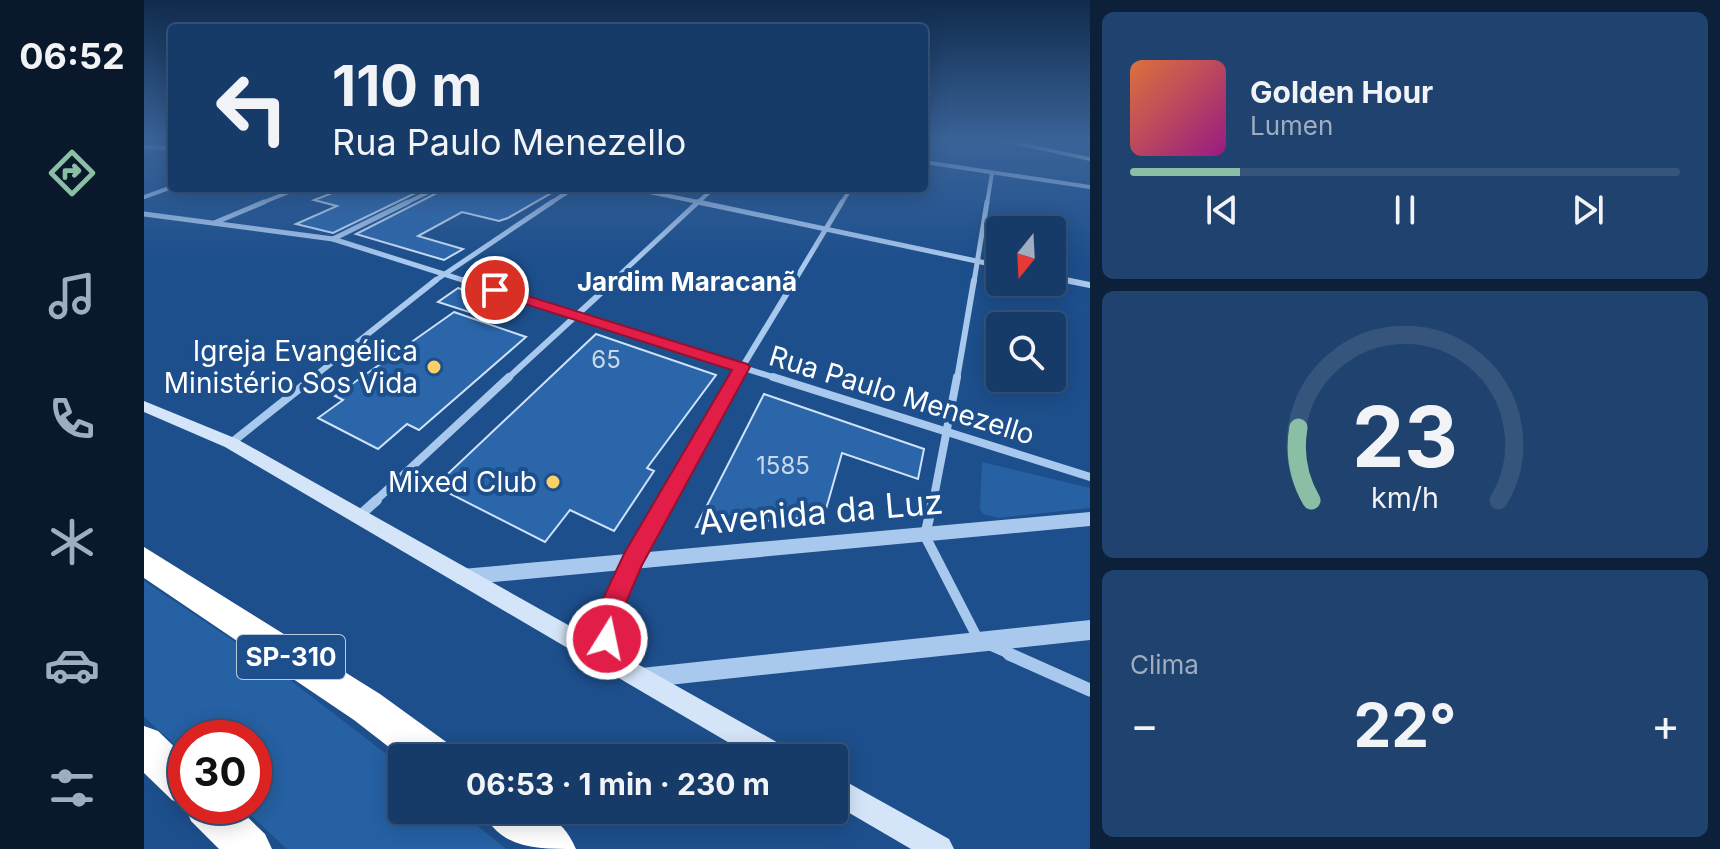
<!DOCTYPE html>
<html lang="pt">
<meta charset="utf-8">
<style>
:root{--surface:#163b69;--page:#1f426f;--text:#f1f3f6;--muted:#9eadc0;--line:#35557d;--accent:#8abfa5}
body{margin:0;font-family:Inter,sans-serif;background:var(--page);color:var(--text);height:100vh;display:flex;flex-direction:column;font-size:30px;white-space:nowrap}
*{box-sizing:border-box;margin:0}
p{font-size:26px;color:var(--muted)}
.icon{flex:none;width:44px;height:44px;fill:none;stroke:currentColor;stroke-width:2;stroke-linecap:round;stroke-linejoin:round}
.map{position:relative;flex:1;overflow:hidden}
.side{display:flex;flex-direction:column;gap:12px;padding:12px;background:#0c203a;width:630px}
.side>*{flex:none}
.hud{position:absolute;left:24px;top:24px;width:760px;height:168px;border-radius:8px;box-shadow:0 4px 20px #0003,0 0 0 2px var(--line);background:#163b69;color:var(--text);overflow:hidden}
.needle{width:52px;rotate:198deg}
.controls{position:absolute;left:842px;top:216px;display:grid;gap:16px}
.controls a{display:grid;place-items:center;width:80px;height:80px;border-radius:8px;background:var(--surface);box-shadow:0 4px 20px #0003,0 0 0 2px var(--line);font-size:40px}
.speed{position:absolute;left:24px;top:720px;display:flex;gap:16px;font-size:40px;font-weight:700;text-align:center}
.speed>*{display:grid;place-content:center;width:104px;height:104px;border-radius:50%;background:var(--surface);box-shadow:0 4px 20px #0003,0 0 0 2px var(--line);line-height:1}
.speed .limit{border:12px solid #d22;background:#fff;color:#111}
.pin{position:absolute;display:grid;place-items:center;width:68px;height:68px;color:#fff;margin:-34px;border:4px solid #fff;border-radius:50%;box-shadow:0 2px 8px #0007}
.me{position:absolute;width:88px;margin:-44px;rotate:10deg;stroke-linejoin:round;filter:drop-shadow(0 0 6px #0008)}
.turn{display:flex;align-items:center;gap:28px;height:168px;padding:0 32px;font-size:36px}
.turn .icon{width:104px;height:104px;stroke-width:2.5}
.turn b{display:block;font-size:56px;line-height:68px}
.big{font-size:60px;font-weight:700;line-height:1.1}
.side .card{flex:1;display:flex;flex-direction:column;justify-content:center;gap:12px;min-width:0;padding:0 28px;border-radius:12px;background:var(--page)}
.side .dial{align-items:center;gap:0}
.dial svg{height:208px;overflow:visible;fill:none;stroke:var(--line);stroke-width:7;stroke-linecap:round;text-anchor:middle}
.dial text{fill:var(--text);stroke:none}
.song{display:flex;align-items:center;gap:24px}
.cover{width:96px;height:96px;border-radius:12px;background:linear-gradient(135deg,hsl(20 70% 55%),hsl(310 70% 35%))}
.played{height:8px;border-radius:4px;background:linear-gradient(90deg,var(--accent) 20%,var(--line) 20%)}
.keys{display:flex;justify-content:space-around;direction:ltr}
.heat{display:flex;justify-content:space-between;align-items:center;font-size:44px;direction:ltr}
.trip{position:absolute;left:244px;top:744px;width:460px;height:80px;border-radius:8px;background:var(--surface);box-shadow:0 4px 20px #0003,0 0 0 2px var(--line);font-weight:700;line-height:80px;text-align:center}
main{display:flex;flex:1;min-height:0}
.tabs{display:flex;flex-direction:column;width:144px;justify-content:space-around;align-items:center;background:#09182a;color:var(--muted)}
.tabs .icon{width:56px;height:56px}
.tabs .current{color:var(--accent)}
.tabs b{font-size:36px;color:var(--text)}
.map>svg:first-child{display:block}
</style>
<main>
<nav class="tabs">
<b>06:52</b>
<svg class="icon current" aria-label="directions" viewBox="0 0 24 24"><path d="M12 3l9 9-9 9-9-9zM9 14v-3h6M13 9l2 2-2 2"/></svg>
<svg class="icon" aria-label="music" viewBox="0 0 24 24"><path d="M9 18V5l10-2v13"/><circle cx="6" cy="18" r="3"/><circle cx="16" cy="16" r="3"/></svg>
<svg class="icon" aria-label="phone" viewBox="0 0 24 24"><path d="M5 4h4l2 5-3 2q2 4 5 5l2-3 5 2v4C11 20 4 13 5 4z"/></svg>
<svg class="icon" aria-label="climate" viewBox="0 0 24 24"><path d="M12 3v18M4 7l16 10M4 17L20 7"/></svg>
<svg class="icon" aria-label="car" viewBox="0 0 24 24"><path d="M5 17H2v-5l4-1 3-4h7l3 4 3 1v5h-3M9 17h6M6 11h13"/><circle cx="7" cy="17" r="2"/><circle cx="17" cy="17" r="2"/></svg>
<svg class="icon" aria-label="filters" viewBox="0 0 24 24"><path d="M4 7h16M4 17h16"/><circle cx="9" cy="7" r="2"/><circle cx="15" cy="17" r="2"/></svg>
</nav>
<div class="map">
<svg width="946" height="849" viewBox="0 0 946 849">
<rect width="100%" height="100%" fill="#1d4f8c"/>
<g fill="#2661a4">
<path d="M838,462L946,488V508L854,518L839,514L836,509Z"/>
<path d="M0,581L129,667L258,766V810H314L362,849H143L97,806H110V738H42V755L0,717Z"/>
</g>
<g fill="#2c66aa" stroke="#cee2f9" stroke-width="2">
<path d="M201,188H282L189,233L152,224L193,206L170,200Z"/>
<path d="M298,188H416L364,218L355,221L318,212L274,236L319,249L300,260L212,234L295,192Z"/>
<path d="M314,288L344,298L325,312L294,302Z"/>
<path d="M310,312L382,337L275,430L263,424L234,449L174,418L199,400L191,396Z"/>
<path d="M452,334L572,375L503,468L510,471L470,531L426,510L401,542L291,486Z"/>
<path d="M620,394L780,449L774,479L698,453L680,516L552,527Z"/>
</g>
<g fill="none" stroke-linecap="round" stroke-linejoin="round">
<g stroke="#a9c8ed" stroke-width="4">
<path d="M0,147L28,148"/>
<path d="M780,162L946,187"/>
<path d="M486,188L564,204"/>
<path d="M0,197L28,187"/>
<path d="M115,204L155,188"/>
<path d="M260,204L293,188"/>
<path d="M405,204L430,188"/>
<path d="M552,204L570,188"/>
<path d="M697,204L707,188"/>
<path d="M843,204L848,173"/>
</g>
<g stroke="#a9c8ed" stroke-width="5">
<path d="M554,202L856,266"/>
<path d="M0,214L189,239L325,282"/>
<path d="M70,223L120,202"/>
<path d="M189,239L264,202"/>
<path d="M908,277L931,282"/>
<path d="M289,282L408,202"/>
<path d="M468,282L554,202"/>
<path d="M650,282L698,202"/>
<path d="M830,282L843,202"/>
</g>
<g stroke="#a9c8ed" stroke-width="6">
<path d="M319,280L635,379"/>
<path d="M921,280L946,285"/>
<path d="M167,379L292,280"/>
<path d="M363,379L471,280"/>
<path d="M591,379L651,280"/>
<path d="M813,379L830,280"/>
</g>
<g stroke="#a9c8ed" stroke-width="8">
<path d="M629,377L946,477"/>
<path d="M87,443L170,377"/>
<path d="M230,502L365,377"/>
<path d="M523,502L592,377"/>
<path d="M789,502L813,377"/>
</g>
<g stroke="#a9c8ed" stroke-width="10">
<path d="M789,500L781,536L835,641"/>
<path d="M215,516L233,500"/>
<path d="M847,646L870,656"/>
<path d="M473,656C468,647 464,637 464,626C464,594 508,530 524,500"/>
</g>
<g stroke="#a9c8ed" stroke-width="13">
<path d="M472,654L475,659"/>
<path d="M865,654L946,690"/>
</g>
<g fill="#a9c8ed" fill-rule="evenodd">
<path d="M946,512V526L318,585L312,583L309,577L312,571L318,569Z"/>
<path d="M946,620V640L497,688L490,685L487,678L490,671L497,668Z"/>
</g>
<g fill="#d5e5f9" fill-rule="evenodd">
<path d="M860,142H874L946,157V161Z"/>
<path d="M0,401L93,439L645,749L649,758H611L81,447L0,412Z"/>
<path d="M690,775L805,839L810,849H767L690,804Z"/>
</g>
<g fill="#fff" fill-rule="evenodd">
<path d="M0,547L236,694L305,744L311,758H259L210,720L0,578Z"/>
<path d="M0,726L14,731L42,758V806H92L121,834L128,849H75L47,821L41,806L28,800L0,773Z"/>
<path d="M338,810C379,810 413,804 432,849C391,849 356,849 338,810Z"/>
</g>
</g>
<linearGradient id="sky" x2="0" y2="1"><stop stop-color="#102b4d"/><stop offset="0.54" stop-color="#3a6399"/><stop offset="1" stop-color="#3a6399" stop-opacity="0"/></linearGradient>
<rect width="946" height="261" fill="url(#sky)"/>
<path fill="#e11d48" stroke="#92132f" stroke-width="2" d="M351,286L603,364L606,367L498,565L477,614L476,639L472,648L463,652L454,648L450,639L456,605L481,552L588,370L347,293L345,290Z"/>
<g fill="#fccf67" stroke="#1d4f8c" stroke-width="3">
<circle cx="290" cy="367" r="8"/>
<circle cx="409" cy="482" r="8"/>
</g>
<g text-anchor="middle" stroke-width="8" stroke-linejoin="round" paint-order="stroke">
<g font-size="24" fill="#cad9ea">
<text x="462" y="368">65</text>
<text x="639" y="474">1585</text>
</g>
<g font-size="26" font-weight="bold" fill="#fff" stroke="#1d4f8c">
<text x="543" y="291">Jardim Maracanã</text>
</g>
<rect fill="#1d4f8c" stroke="#bbcadc" stroke-width="2" x="93" y="635" width="108" height="44" rx="6"/>
<g font-size="26" font-weight="bold" fill="#fff">
<text x="147" y="666">SP-310</text>
</g>
<g font-size="28" fill="#fff" stroke="#1d4f8c" text-anchor="end">
<text x="274" y="361">Igreja Evangélica<tspan x="274" dy="32">Ministério Sos Vida</tspan></text>
<text x="393" y="492">Mixed Club</text>
</g>
<g font-size="28" fill="#fff" stroke="#1d4f8c">
<text transform="translate(758 395) rotate(17)" y="10">Rua Paulo Menezello</text>
</g>
<g font-size="34" fill="#fff" stroke="#1d4f8c">
<text transform="translate(677 512) rotate(-5)" y="12">Avenida da Luz</text>
</g>
</g>
</svg>
<div class="controls">
<a><svg class="needle" viewBox="-14 -14 28 28"><path d="M0-13l5 13h-10z" fill="#e53935"/><path d="M0 13l5-13h-10z" fill="#9eadc0"/></svg></a>
<a><svg class="icon" aria-label="search" viewBox="0 0 24 24"><circle cx="10" cy="10" r="6"/><path d="M15 15l6 6"/></svg></a>
</div>
<div class="speed"><div class="limit">30</div></div>
<div class="pin" style="left:351px;top:290px;background:#d93025"><svg class="icon" aria-label="arrive" viewBox="0 0 24 24"><path d="M6 21V4h12l-3 4 3 4H6"/></svg></div>
<svg class="me" style="left:463px;top:639px" viewBox="-20 -20 40 40"><circle r="17" fill="#e11d48" stroke="#fff" stroke-width="3"/><path d="M0-11L8 9 0 5-8 9z" fill="#fff"/></svg>
<div class="trip">06:53 · 1 min · 230 m</div>
<div class="hud">
<div class="turn"><svg class="icon" aria-label="left" viewBox="0 0 24 24"><path d="M17 20v-9H6M10 6l-5 5 5 5"/></svg><div><b>110 m</b>Rua Paulo Menezello</div></div>
</div>
</div>
<section class="side">
<div class="card">
<div class="song"><i class="cover"></i><div><b>Golden Hour</b><p>Lumen</p></div></div>
<div class="played"></div>
<div class="keys"><svg class="icon" aria-label="previous" viewBox="0 0 24 24"><path d="M18 5L8 12l10 7zM5 5v14"/></svg><svg class="icon" aria-label="pause" viewBox="0 0 24 24"><path d="M8 5v14M16 5v14"/></svg><svg class="icon" aria-label="next" viewBox="0 0 24 24"><path d="M6 5l10 7-10 7zM19 5v14"/></svg></div>
</div>
<div class="card dial"><svg viewBox="0 0 100 80">
<path d="M14 69A42 42 0 1 1 86 69"/>
<path d="M14 69A42 42 0 0 1 9 41" stroke="#8abfa5"/>
<text x="50" y="56" font-size="32" font-weight="700">23</text>
<text x="50" y="72" font-size="11">km/h</text>
</svg></div>
<div class="card"><p>Clima</p>
<div class="heat"><a>−</a><b class="big">22°</b><a>+</a></div>
</div>
</section>
</main>
